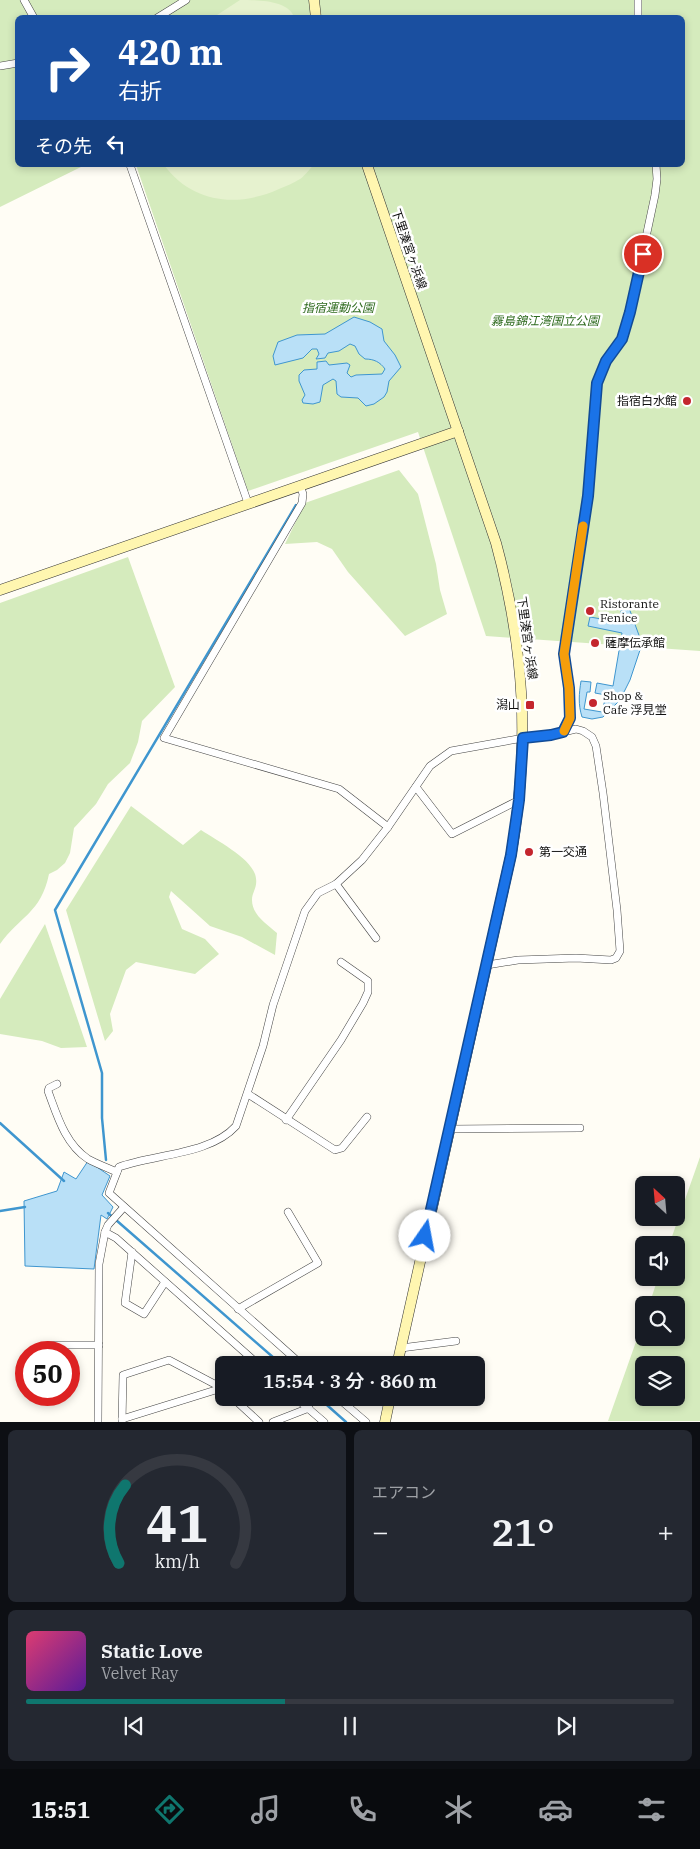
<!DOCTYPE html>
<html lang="ja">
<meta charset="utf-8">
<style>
:root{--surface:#171b24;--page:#242831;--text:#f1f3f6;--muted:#9ea1a6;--line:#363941;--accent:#0f766e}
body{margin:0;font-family:"IBM Plex Serif","Noto Sans JP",serif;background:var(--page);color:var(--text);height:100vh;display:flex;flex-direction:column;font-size:19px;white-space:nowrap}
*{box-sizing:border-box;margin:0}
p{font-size:16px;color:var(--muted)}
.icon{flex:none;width:28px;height:28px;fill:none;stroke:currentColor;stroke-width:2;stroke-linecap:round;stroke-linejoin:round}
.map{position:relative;height:1422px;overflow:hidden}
.details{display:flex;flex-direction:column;gap:8px;padding:8px;background:#0d0f14;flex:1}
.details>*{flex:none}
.hud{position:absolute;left:15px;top:15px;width:670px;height:152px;border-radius:8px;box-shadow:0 2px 8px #0003;background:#1a4fa0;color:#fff;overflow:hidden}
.needle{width:32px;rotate:334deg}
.fabs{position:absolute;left:635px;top:1176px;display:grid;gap:10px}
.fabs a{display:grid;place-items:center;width:50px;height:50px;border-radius:8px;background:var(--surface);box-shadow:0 2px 8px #0003;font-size:25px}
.speed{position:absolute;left:15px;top:1341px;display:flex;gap:10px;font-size:25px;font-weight:700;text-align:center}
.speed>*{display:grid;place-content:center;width:65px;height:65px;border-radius:50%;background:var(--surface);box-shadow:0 2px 8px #0003;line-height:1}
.speed .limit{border:8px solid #d22;background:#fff;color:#111}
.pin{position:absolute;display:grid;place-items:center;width:42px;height:42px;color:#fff;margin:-21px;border:2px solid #fff;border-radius:50%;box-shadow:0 1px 5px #0007}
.me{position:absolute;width:55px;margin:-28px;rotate:12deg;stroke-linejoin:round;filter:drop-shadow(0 0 4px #0008)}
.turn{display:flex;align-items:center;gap:18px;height:105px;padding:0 20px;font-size:22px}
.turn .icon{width:65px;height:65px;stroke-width:2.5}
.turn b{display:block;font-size:35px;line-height:42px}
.then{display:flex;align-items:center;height:48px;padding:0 20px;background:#0003;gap:10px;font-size:19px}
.big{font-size:38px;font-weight:600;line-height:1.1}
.details .card{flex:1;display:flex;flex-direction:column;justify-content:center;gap:8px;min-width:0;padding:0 18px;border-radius:8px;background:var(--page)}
.details .dial{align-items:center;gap:0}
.dial svg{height:130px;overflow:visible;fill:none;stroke:var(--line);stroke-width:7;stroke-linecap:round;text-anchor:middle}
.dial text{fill:var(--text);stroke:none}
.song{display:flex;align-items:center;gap:15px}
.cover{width:60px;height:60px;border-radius:8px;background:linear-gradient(135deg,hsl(340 70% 55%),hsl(270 70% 35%))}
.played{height:5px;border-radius:2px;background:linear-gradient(90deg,var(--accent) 40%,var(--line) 40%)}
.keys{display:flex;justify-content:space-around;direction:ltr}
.heat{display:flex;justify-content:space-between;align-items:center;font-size:28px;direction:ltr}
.details .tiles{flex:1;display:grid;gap:8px;grid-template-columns:1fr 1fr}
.card:last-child{grid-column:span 2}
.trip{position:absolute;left:215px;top:1356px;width:270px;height:50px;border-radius:8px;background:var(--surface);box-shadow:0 2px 8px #0003;font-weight:600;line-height:50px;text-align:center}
.tab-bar{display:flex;height:80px;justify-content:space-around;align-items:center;background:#090b0e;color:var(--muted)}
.tab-bar .icon{width:35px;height:35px}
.tab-bar .active{color:var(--accent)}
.tab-bar b{font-size:22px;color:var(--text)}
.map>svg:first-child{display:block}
</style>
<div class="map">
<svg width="700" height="1422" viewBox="0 0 700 1422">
<rect width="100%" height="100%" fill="#fffdf5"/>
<g fill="#d5ebbd" fill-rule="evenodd">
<path d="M0,0H700V651L486,636L418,432L248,491L136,165H682V18H18V165H85L0,207Z"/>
<path d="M399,470L418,494L436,564L440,590L447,614L405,636L348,572L332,549L317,542L285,544L305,503Z"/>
<path d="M128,557L175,687L142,721L138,742L130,763L108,784L96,804L74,828L70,853L65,863L57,870L49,874C41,913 20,916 0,944V603Z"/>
<path d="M131,806L183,845L201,830C216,840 249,857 255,874C259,887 252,891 252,900C252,915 267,924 277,933L275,955L242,937L210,926L171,891L169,897L182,929L205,939L219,954L195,974L136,962L126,970L110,1014L113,1031L105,1041L66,910Z"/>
<path d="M45,924L87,1047L61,1048L42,1041L0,1034V999Z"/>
<path d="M700,1157V1421H608L644,1319V1338H676V1305H649L658,1278H676V1245H669ZM644,1365H676V1398H644Z"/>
</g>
<g fill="#e6f2cf">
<path d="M240,0C258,0 288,0 294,17H214Z"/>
<path d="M164,165H314C309,169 305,176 300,179C294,183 286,186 279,189C237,208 192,203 164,165Z"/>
</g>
<g fill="#b9e0f7" stroke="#3f96cf">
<path d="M354,317L370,322L382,329L384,341L395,355L401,367L389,381L387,392L384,397L374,404L366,406L358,398L341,397L337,394L336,381L333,379L323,385L320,402L313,404L303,403L302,400L305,395L299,381V375L304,370L317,369V362L326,361L329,365L347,363L350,365L347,373L351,377L356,375L382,374L385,369C380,362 374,359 365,359L359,354L355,346L350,344L339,351L328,353L325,358L316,359L319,354L317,349H312L303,358L275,365L273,356L278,342L297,335L325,334Z"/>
<path d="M605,599L625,603L629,608L640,638V650L630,680L620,700L603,717L592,719L582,717C578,704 579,694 581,681L591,682L590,692H587L584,709L602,712L606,695L595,693L597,683L613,686L622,633L588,626L590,617L619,622L622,606L604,602Z"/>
<path d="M88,1161L110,1176L102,1195L113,1207L107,1219L101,1215L94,1269L25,1266L24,1201L57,1191L64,1172L76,1179Z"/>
</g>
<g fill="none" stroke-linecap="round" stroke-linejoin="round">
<g stroke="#3f96cf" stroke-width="2.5">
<path d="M0,1123L64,1181"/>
<path d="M106,1160L102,1118V1073L55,910L296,505"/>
<path d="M0,1211L25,1207"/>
<path d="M108,1213L282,1365"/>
<path d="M319,1398L346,1422"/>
</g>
<g stroke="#444" stroke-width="8">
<g id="street">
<path d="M24,0L34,18"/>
<path d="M638,0V18"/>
<path d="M157,18L186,0"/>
<path d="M0,66L18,63"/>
<path d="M130,165L248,503"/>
<path d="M300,485L303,494L302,503L164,738L339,789L388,827"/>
<path d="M563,732L569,718V688L564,654L588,496L597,383L606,361L622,339L630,312L655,195L657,179L656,165"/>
<path d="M416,787L452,834L519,800"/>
<path d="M336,884L376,938"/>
<path d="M57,1084L49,1088L48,1091C57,1115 65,1144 88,1159C97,1164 108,1168 117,1172"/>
<path d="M248,1094L335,1150L342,1148L367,1117"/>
<path d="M286,1120L341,1040L363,1003L368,992V981L341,962"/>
<path d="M450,1129L580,1128"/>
<path d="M105,1232L116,1238L259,1365"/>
<path d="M132,1252L125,1303L144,1314L165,1282"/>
<path d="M238,1309L318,1263L288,1212"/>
<path d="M50,1345H99"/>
<path d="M401,1348L456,1341"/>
<path d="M302,1365L109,1193L119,1167C154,1154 210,1155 236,1126L263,1046L273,1005L305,911L318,893L336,884L362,860L388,827L430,766L451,751L523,738L551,735L576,729L583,731L592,737L596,746L603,793L617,910L620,951L616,958L611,960L576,958L518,960L487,965"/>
<path d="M233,1398L259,1422"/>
<path d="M296,1398L324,1422"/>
<path d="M338,1398L366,1422"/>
<path d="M122,1419L222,1388"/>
<path d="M98,1422L99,1264L105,1232L108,1225L124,1207"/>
<path d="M122,1422L123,1375L169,1360L224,1389"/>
<path d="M273,1422L309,1408"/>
</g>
</g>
<g stroke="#333" stroke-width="11">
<g id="secondary">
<path d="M314,0L316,18"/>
<path d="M367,165L496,543C525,650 530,746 511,855L397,1365"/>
<path d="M0,590L458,431"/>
<path d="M385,1422L390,1398"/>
</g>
</g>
<use href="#street" stroke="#fff" stroke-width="7"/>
<use href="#secondary" stroke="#fff6b0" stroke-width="10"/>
</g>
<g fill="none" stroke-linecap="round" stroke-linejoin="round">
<g stroke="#114b97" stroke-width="12">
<path id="route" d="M425,1236L511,855L519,800L523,738L551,735L563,732L570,718L569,688L564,654L588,496L597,383L606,361L622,339L630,312L643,254"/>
</g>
<use href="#route" stroke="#1a73e8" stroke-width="9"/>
<path stroke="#f59e0b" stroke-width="9" d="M564,731L570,718L569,688L564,654L583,526"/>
</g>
<g fill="#c4262e" stroke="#fff" stroke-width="2">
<circle cx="687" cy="401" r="5"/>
<circle cx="590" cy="611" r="5"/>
<circle cx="595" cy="643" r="5"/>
<circle cx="593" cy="703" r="5"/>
<rect x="525" y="700" width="10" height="10" rx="2.5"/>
<circle cx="529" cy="852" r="5"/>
</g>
<g text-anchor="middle" stroke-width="5" stroke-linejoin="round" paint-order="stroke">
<g font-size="12" fill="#111" stroke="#fff">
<text transform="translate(409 249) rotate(71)" y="4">下里湊宮ヶ浜線</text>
<text transform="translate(527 638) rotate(82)" y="4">下里湊宮ヶ浜線</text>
</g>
<g font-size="12" font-style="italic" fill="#2f6b1f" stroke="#fff">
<text x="338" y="312">指宿運動公園</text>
<text x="545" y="325">霧島錦江湾国立公園</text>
</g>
<g font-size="12" fill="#111" stroke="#fff" text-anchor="start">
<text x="677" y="405" text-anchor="end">指宿白水館</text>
<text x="600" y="608">Ristorante<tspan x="600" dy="14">Fenice</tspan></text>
<text x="605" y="647">薩摩伝承館</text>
<text x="603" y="700">Shop &amp;<tspan x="603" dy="14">Cafe 浮見堂</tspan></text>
<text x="520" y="709" text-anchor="end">潟山</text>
<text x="539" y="856">第一交通</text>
</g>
</g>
</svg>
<div class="fabs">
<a><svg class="needle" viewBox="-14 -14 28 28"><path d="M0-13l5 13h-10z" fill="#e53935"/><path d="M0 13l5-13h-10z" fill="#9ea1a6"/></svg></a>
<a><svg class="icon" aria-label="sound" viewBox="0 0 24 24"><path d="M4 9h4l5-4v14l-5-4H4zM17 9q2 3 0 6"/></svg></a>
<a><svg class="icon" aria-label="search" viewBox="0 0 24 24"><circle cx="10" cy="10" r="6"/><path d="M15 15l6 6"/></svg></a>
<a><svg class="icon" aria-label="layers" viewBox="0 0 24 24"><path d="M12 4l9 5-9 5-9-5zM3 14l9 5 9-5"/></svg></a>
</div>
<div class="speed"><div class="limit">50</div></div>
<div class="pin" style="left:643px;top:254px;background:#d93025"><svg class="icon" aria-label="arrive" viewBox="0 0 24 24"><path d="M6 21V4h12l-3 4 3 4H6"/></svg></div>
<svg class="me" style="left:425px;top:1236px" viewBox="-20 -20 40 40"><circle r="19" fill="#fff"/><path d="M0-13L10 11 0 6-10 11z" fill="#1a73e8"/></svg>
<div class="trip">15:54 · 3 分 · 860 m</div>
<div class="hud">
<div class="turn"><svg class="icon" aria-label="right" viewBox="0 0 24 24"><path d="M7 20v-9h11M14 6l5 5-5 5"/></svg><div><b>420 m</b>右折</div></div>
<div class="then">その先<svg class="icon" aria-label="left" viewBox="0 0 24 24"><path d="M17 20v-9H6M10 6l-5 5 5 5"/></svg></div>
</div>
</div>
<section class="details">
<div class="tiles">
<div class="card dial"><svg viewBox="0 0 100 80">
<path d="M14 69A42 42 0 1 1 86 69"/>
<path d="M14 69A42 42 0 0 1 18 21" stroke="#0f766e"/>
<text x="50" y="56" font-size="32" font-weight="700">41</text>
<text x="50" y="72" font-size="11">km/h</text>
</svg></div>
<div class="card"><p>エアコン</p>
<div class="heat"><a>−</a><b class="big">21°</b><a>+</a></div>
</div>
<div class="card">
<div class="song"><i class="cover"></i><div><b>Static Love</b><p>Velvet Ray</p></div></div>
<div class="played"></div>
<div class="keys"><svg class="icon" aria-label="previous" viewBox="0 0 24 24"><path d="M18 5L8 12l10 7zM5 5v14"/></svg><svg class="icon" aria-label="pause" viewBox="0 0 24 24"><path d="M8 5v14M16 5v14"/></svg><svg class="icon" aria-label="next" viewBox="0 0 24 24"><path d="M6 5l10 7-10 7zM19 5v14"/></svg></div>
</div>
</div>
</section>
<nav class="tab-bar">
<b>15:51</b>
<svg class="icon active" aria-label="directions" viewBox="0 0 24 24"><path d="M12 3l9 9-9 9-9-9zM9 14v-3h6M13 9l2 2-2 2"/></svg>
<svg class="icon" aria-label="music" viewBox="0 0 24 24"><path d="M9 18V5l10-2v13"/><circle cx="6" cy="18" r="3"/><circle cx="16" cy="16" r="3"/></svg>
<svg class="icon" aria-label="phone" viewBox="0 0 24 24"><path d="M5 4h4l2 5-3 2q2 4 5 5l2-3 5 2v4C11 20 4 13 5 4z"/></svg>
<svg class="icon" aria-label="climate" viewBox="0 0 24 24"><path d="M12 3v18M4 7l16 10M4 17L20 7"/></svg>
<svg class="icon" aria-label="car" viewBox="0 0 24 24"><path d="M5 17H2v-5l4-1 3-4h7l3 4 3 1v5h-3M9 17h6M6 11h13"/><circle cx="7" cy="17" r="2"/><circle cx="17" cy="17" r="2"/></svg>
<svg class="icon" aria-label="filters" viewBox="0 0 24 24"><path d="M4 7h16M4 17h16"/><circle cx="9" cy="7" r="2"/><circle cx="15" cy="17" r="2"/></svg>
</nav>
